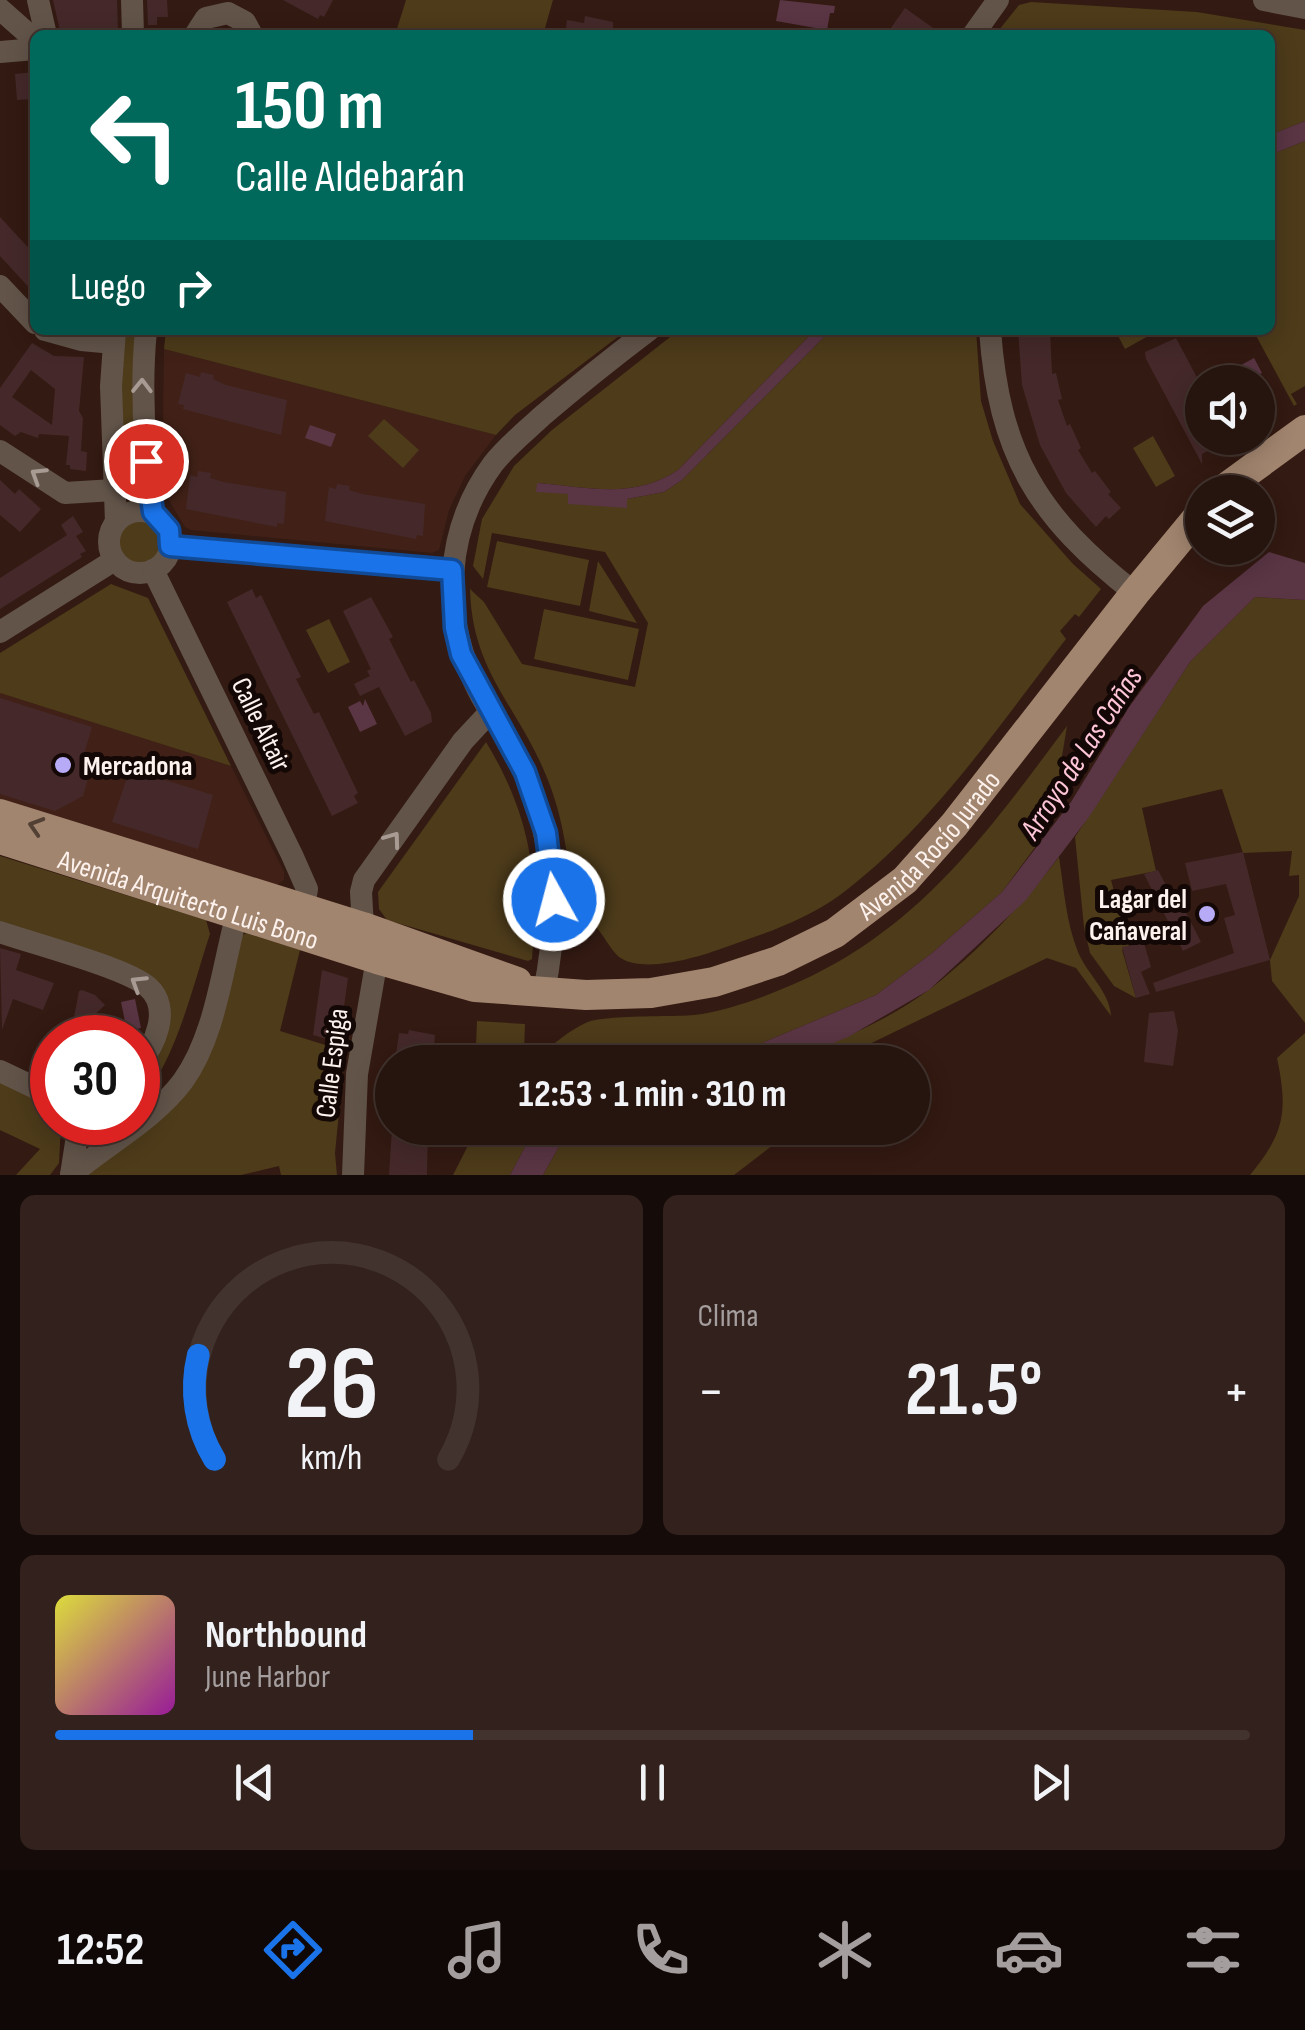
<!DOCTYPE html>
<html lang="es">
<meta charset="utf-8">
<style>
:root{--surface:#26140e;--page:#32211c;--text:#f1f3f6;--muted:#a49e9e;--line:#42332e;--accent:#1a73e8}
body{margin:0;font-family:"Sofia Sans Condensed",sans-serif;background:var(--page);color:var(--text);height:100vh;display:flex;flex-direction:column;font-size:38px;white-space:nowrap}
*{box-sizing:border-box;margin:0}
p{font-size:32px;color:var(--muted)}
.icon{flex:none;width:55px;height:55px;fill:none;stroke:currentColor;stroke-width:2;stroke-linecap:round;stroke-linejoin:round}
.map{position:relative;height:1175px;overflow:hidden}
.sheet{display:flex;flex-direction:column;gap:20px;padding:20px;background:#150b08;flex:1}
.sheet>*{flex:none}
.top-card{position:absolute;left:30px;top:30px;width:1245px;height:305px;border-radius:15px;box-shadow:0 5px 25px #0003,0 0 0 2px var(--line);background:#00695c;color:#fff;overflow:hidden}
.tools{position:absolute;left:1185px;top:365px;display:grid;gap:20px}
.tools a{display:grid;place-items:center;width:90px;height:90px;border-radius:50%;background:var(--surface);box-shadow:0 5px 25px #0003,0 0 0 2px var(--line);font-size:50px}
.speed{position:absolute;left:30px;top:1015px;display:flex;gap:20px;font-size:50px;font-weight:700;text-align:center}
.speed>*{display:grid;place-content:center;width:130px;height:130px;border-radius:50%;background:var(--surface);box-shadow:0 5px 25px #0003,0 0 0 2px var(--line);line-height:1}
.speed .limit{border:15px solid #d22;background:#fff;color:#111}
.pin{position:absolute;display:grid;place-items:center;width:85px;height:85px;color:#fff;margin:-42px;border:5px solid #fff;border-radius:50%;box-shadow:0 2px 10px #0007}
.me{position:absolute;width:110px;margin:-55px;rotate:353deg;stroke-linejoin:round;filter:drop-shadow(0 0 8px #0008)}
.turn{display:flex;align-items:center;gap:35px;height:210px;padding:0 40px;font-size:45px}
.turn .icon{width:130px;height:130px;stroke-width:2.5}
.turn b{display:block;font-size:70px;line-height:85px}
.then{display:flex;align-items:center;height:95px;padding:0 40px;background:#0003;gap:20px;font-size:38px}
.big{font-size:75px;font-weight:700;line-height:1.1}
.sheet .widget{flex:1;display:flex;flex-direction:column;justify-content:center;gap:15px;min-width:0;padding:0 35px;border-radius:15px;background:var(--page)}
.sheet .dial{align-items:center;gap:0}
.dial svg{height:260px;overflow:visible;fill:none;stroke:var(--line);stroke-width:7;stroke-linecap:round;text-anchor:middle}
.dial text{fill:var(--text);stroke:none}
.song{display:flex;align-items:center;gap:30px}
.cover{width:120px;height:120px;border-radius:15px;background:linear-gradient(135deg,hsl(60 70% 55%),hsl(300 70% 35%))}
.played{height:10px;border-radius:5px;background:linear-gradient(90deg,var(--accent) 35%,var(--line) 35%)}
.keys{display:flex;justify-content:space-around;direction:ltr}
.heat{display:flex;justify-content:space-between;align-items:center;font-size:55px;direction:ltr}
.sheet .tiles{flex:1;display:grid;gap:20px;grid-template-columns:1fr 1fr}
.widget:last-child{grid-column:span 2}
.trip{position:absolute;left:375px;top:1045px;width:555px;height:100px;border-radius:50px;background:var(--surface);box-shadow:0 5px 25px #0003,0 0 0 2px var(--line);font-weight:700;line-height:100px;text-align:center}
.tab-bar{display:flex;height:160px;justify-content:space-around;align-items:center;background:#0f0806;color:var(--muted)}
.tab-bar .icon{width:70px;height:70px}
.tab-bar .selected{color:var(--accent)}
.tab-bar b{font-size:45px;color:var(--text)}
.map>svg:first-child{display:block}
</style>
<div class="map">
<svg width="1305" height="1175" viewBox="0 0 1305 1175">
<rect width="100%" height="100%" fill="#331a12"/>
<g fill="#412117">
<path d="M164,349L496,435L465,476L449,510L439,550L432,553L191,530L185,527L168,499L163,430Z"/>
<path d="M0,693L231,766L284,872V880L277,885L0,800Z"/>
</g>
<g fill="#4d3b1a">
<path d="M406,0H553L543,35H395Z"/>
<path d="M1031,2L1197,12L1305,30V121L1270,135V35H995L1019,5Z"/>
<path d="M1305,141V386L1291,394L1297,404L1294,406L1253,330H1270V155Z"/>
<path d="M124,330H138L136,452H121L120,385Z"/>
<path d="M166,330H627L515,415L496,435L164,349Z"/>
<path d="M679,330H815L678,470C633,500 588,487 537,483L568,494V503L627,507V499L664,492L682,480L831,330H976L981,401L993,441L1020,504L1073,564L1101,589L1079,617L1075,614L1060,631L1066,639C997,728 931,827 840,895C807,919 767,933 729,946C702,956 644,975 619,957C611,950 604,936 596,927L571,925C572,875 565,819 545,773C516,704 472,671 470,589L484,602L522,664L635,687L648,623L605,552L492,533L483,579L473,566L482,519L514,466L552,430Z"/>
<path d="M1115,330H1159L1125,349Z"/>
<path d="M384,419L419,450L403,468L368,436Z"/>
<path d="M1153,436L1175,476L1156,487L1133,448Z"/>
<circle cx="140" cy="542" r="21"/>
<path d="M497,541L589,560L580,606L487,587Z"/>
<path d="M598,561L637,623L589,611Z"/>
<path d="M111,584L148,598L231,766L0,693V653Z"/>
<path d="M1255,597L1305,600V1023L1272,981L1270,960L1299,896V875L1289,876L1292,851L1243,853L1222,789L1142,808L1156,871L1111,880L1129,947L1122,950L1136,998L1114,986L1090,953L1084,927L1075,837L1190,662Z"/>
<path d="M544,609L639,629L628,680L534,659Z"/>
<path d="M329,619L350,662L328,673L306,630Z"/>
<path d="M1067,726L1053,811L1036,846L1002,892L932,953L876,995L755,1046L657,1062H534C547,1049 570,1029 588,1022C606,1015 671,1017 694,1015C722,1012 756,1000 782,989C914,936 985,836 1067,726Z"/>
<path d="M486,742C530,815 539,874 532,959L528,961L387,920L379,909L378,892Z"/>
<path d="M0,856L206,920L210,934C195,978 174,1069 140,1098L138,1075L167,1012L79,949L0,921Z"/>
<path d="M1059,857C1064,889 1066,922 1078,952C1087,974 1110,992 1111,1016L1076,968L1047,958L851,1053L846,1062H786C835,1042 888,1021 930,989C977,953 1023,904 1059,857Z"/>
<path d="M246,933L300,950L280,1031L345,1051L335,1153L337,1175H281L279,1166L241,1175H82L170,1100L229,946Z"/>
<path d="M477,1021L525,1024L524,1050L476,1047Z"/>
<path d="M1305,1033V1175H1250C1285,1133 1288,1111 1277,1058Z"/>
<path d="M0,1081C20,1090 51,1097 52,1122L61,1125L59,1163L50,1175H16L40,1149L0,1130Z"/>
<path d="M477,1128H535L510,1175H453Z"/>
<path d="M580,1128H795L734,1175H543L566,1134Z"/>
</g>
<g fill="#5a3544">
<path d="M780,0L835,6L834,13H830L827,30L776,21Z"/>
<path d="M1305,121V141L1270,155V135Z"/>
<path d="M815,330H831L682,480L664,492L627,499V508L568,504V494L536,492L537,483C588,487 633,500 678,470Z"/>
<path d="M1254,358L1262,373L1245,382H1227L1228,377L1223,375Z"/>
<path d="M310,425L336,434L331,447L305,438Z"/>
<path d="M1269,552L1305,563V600L1255,597L1190,662L1089,817L1026,900L929,990L848,1037L786,1062H657L755,1046L876,995L932,953L1002,892L1071,802L1129,707L1203,606Z"/>
<path d="M365,699L377,724L360,732L348,707L360,701L363,706Z"/>
<path d="M135,999L141,1028L127,1031L121,1002Z"/>
<path d="M535,1128H580L566,1134L543,1175H510Z"/>
</g>
<g fill="#45292a" fill-rule="evenodd">
<path d="M53,0H117L118,32L61,35Z"/>
<path d="M147,0H167L168,17H157V25H148Z"/>
<path d="M283,0H333L324,17L320,15L318,19Z"/>
<path d="M905,8L943,35H886Z"/>
<path d="M585,16L613,22V35H565L567,20L584,23Z"/>
<path d="M35,72V99L17,100L15,74Z"/>
<path d="M0,217L35,255V294L0,256Z"/>
<path d="M1018,330H1050L1052,374L1056,373L1062,399L1058,400L1067,426L1070,424L1081,448L1078,450L1092,473L1095,471L1111,492L1108,494L1121,508L1109,519L1106,516L1096,527L1066,493L1040,445L1022,385Z"/>
<path d="M1176,338L1202,387V438H1233L1202,454V464L1146,359L1145,352Z"/>
<path d="M32,343L54,356L84,357L79,411L83,418L81,451L87,452L86,471L70,469V465H66L69,436L39,434L38,438L21,432L15,436L0,425V388ZM31,370L55,389L52,425L12,397Z"/>
<path d="M201,372L214,375L213,379L226,385L287,400L281,435L183,409L184,405L178,404L186,373L200,377Z"/>
<path d="M198,471L211,473L210,478L223,482L286,492L284,524L277,523V527L186,509L190,475L197,477Z"/>
<path d="M0,480L15,494L19,489L41,509L20,532L0,515Z"/>
<path d="M337,484L350,486L349,490L362,494L425,504L423,536L417,535L416,539L325,521L329,487L336,489Z"/>
<path d="M73,516L83,532L76,536L86,551L80,554L82,557L0,609V578L67,535L61,525Z"/>
<path d="M252,589L256,598L261,595L301,677L296,679L314,714L319,712L358,793L354,796L358,803L332,816L227,602Z"/>
<path d="M371,597L393,637L389,639L411,682L414,680L431,713L432,722L405,736L379,687L360,696L354,684L370,676L367,671L371,669L343,611Z"/>
<path d="M0,698L92,727L83,757L93,760L83,796L55,811L0,794Z"/>
<path d="M130,769L213,795L198,849L112,822Z"/>
<path d="M1243,852L1270,960L1156,992L1153,983L1234,953L1224,918L1235,915L1226,884L1192,891L1185,863Z"/>
<path d="M1158,870L1171,895L1176,893L1201,942L1183,951L1144,874Z"/>
<path d="M1144,943L1151,967L1141,972L1150,994L1136,998L1122,947Z"/>
<path d="M0,948L21,954L16,970L54,983L43,1010L13,999L2,1030Z"/>
<path d="M322,970L348,978L339,1043L313,1035Z"/>
<path d="M82,990L95,995L105,1005L88,1021L74,1017L79,991Z"/>
<path d="M1174,1011L1178,1031L1173,1066L1144,1062L1149,1013Z"/>
<path d="M111,1019V1038H75Z"/>
<path d="M409,1030L435,1035L433,1062H395L399,1033L408,1034Z"/>
<path d="M392,1128H428L427,1175H389Z"/>
</g>
<g fill="none" stroke-linecap="round" stroke-linejoin="round">
<g stroke="#625449" stroke-width="22">
<path d="M38,0L46,35"/>
<path d="M132,0L133,35"/>
<path d="M1264,0L1305,8"/>
<path d="M0,9L35,40"/>
<path d="M195,35L206,18L228,13L245,22L252,35"/>
<path d="M973,35L998,0"/>
<path d="M0,52L35,49"/>
<path d="M0,286L35,323"/>
<path d="M45,330L81,340L114,343"/>
<path d="M115,330L111,386L116,522"/>
<path d="M146,330C140,392 144,450 153,512"/>
<path d="M990,330C999,454 1037,517 1135,593"/>
<path d="M0,451L65,493L114,490"/>
<circle cx="140" cy="542" r="31"/>
<path d="M170,545L452,570"/>
<path d="M153,570L292,855L307,889L304,908"/>
<path d="M0,632L113,561"/>
<path d="M363,927L361,892L364,880L463,741L490,712"/>
<path d="M0,932C31,943 127,968 148,987C172,1008 155,1046 138,1064"/>
<path d="M544,991C560,917 554,845 526,774C513,743 492,718 477,688C441,615 444,531 493,464C506,447 526,431 542,416C577,386 612,358 649,330"/>
<path d="M0,1071L42,1091L52,1092"/>
<path d="M71,1175C107,1144 154,1120 183,1081C216,1035 222,968 237,914"/>
<path d="M71,1175L77,1136L72,1122"/>
<path d="M353,1175L357,1074L377,959"/>
</g>
<g stroke="#a2856f" stroke-width="30">
<path d="M1220,492L1305,430"/>
<path d="M0,814L363,927L517,982"/>
<path id="s1" d="M0,839L377,959L475,987L586,995L651,993L714,982L778,961L835,933L905,880L954,825L1135,593L1202,512"/>
</g>
</g>
<defs><path id="oneway-chevron" d="M-2-3.5L2.5 0L-2 3.5" fill="none" stroke-width="1.6" stroke-linecap="round" stroke-linejoin="round" transform="scale(2.5)"/></defs>
<g stroke="#a89b93">
<use href="#oneway-chevron" transform="translate(142 386) rotate(-89)"/>
<use href="#oneway-chevron" transform="translate(38 475) rotate(-148)"/>
<use href="#oneway-chevron" transform="translate(393 839) rotate(-54)"/>
<use href="#oneway-chevron" transform="translate(138 983) rotate(-148)"/>
</g>
<use stroke="#534035" href="#oneway-chevron" transform="translate(36 826) rotate(-163)"/>
<g fill="none" stroke-linecap="round" stroke-linejoin="round">
<g stroke="#114b97" stroke-width="25">
<path id="route" d="M146,461L153,512L169,530L170,546L452,570L455,628L461,654L525,772L546,833L554,900"/>
</g>
<use href="#route" stroke="#1a73e8" stroke-width="18"/>
</g>
<g fill="#b7abf8" stroke="#130805" stroke-width="4">
<circle cx="63" cy="765" r="10"/>
<circle cx="1207" cy="914" r="10"/>
</g>
<g text-anchor="middle" stroke-width="10" stroke-linejoin="round" paint-order="stroke">
<g font-size="28" fill="#fdf2ee" stroke="#130805">
<text transform="translate(262 724) rotate(64)" y="10">Calle Altair</text>
<text dy="10" stroke="none"><textPath href="#s1" startOffset="998">Avenida Rocío Jurado</textPath></text>
<text dy="10" stroke="none"><textPath href="#s1" startOffset="198">Avenida Arquitecto Luis Bono</textPath></text>
<text transform="translate(331 1063) rotate(-83)" y="10">Calle Espiga</text>
</g>
<g font-size="28" font-weight="bold" fill="#fdf2ee" stroke="#130805" text-anchor="start">
<text x="83" y="775">Mercadona</text>
<text x="1187" y="908" text-anchor="end">Lagar del<tspan x="1187" dy="32">Cañaveral</tspan></text>
</g>
<g font-size="30" font-style="italic" fill="#ffc6da" stroke="#130805">
<text transform="translate(1081 753) rotate(-57)" y="10">Arroyo de Las Cañas</text>
</g>
</g>
</svg>
<div class="tools">
<a><svg class="icon" aria-label="sound" viewBox="0 0 24 24"><path d="M4 9h4l5-4v14l-5-4H4zM17 9q2 3 0 6"/></svg></a>
<a><svg class="icon" aria-label="layers" viewBox="0 0 24 24"><path d="M12 4l9 5-9 5-9-5zM3 14l9 5 9-5"/></svg></a>
</div>
<div class="speed"><div class="limit">30</div></div>
<div class="pin" style="left:146px;top:461px;background:#d93025"><svg class="icon" aria-label="arrive" viewBox="0 0 24 24"><path d="M6 21V4h12l-3 4 3 4H6"/></svg></div>
<svg class="me" style="left:554px;top:900px" viewBox="-20 -20 40 40"><circle r="17" fill="#1a73e8" stroke="#fff" stroke-width="3"/><path d="M0-11L8 9 0 5-8 9z" fill="#fff"/></svg>
<div class="trip">12:53 · 1 min · 310 m</div>
<div class="top-card">
<div class="turn"><svg class="icon" aria-label="left" viewBox="0 0 24 24"><path d="M17 20v-9H6M10 6l-5 5 5 5"/></svg><div><b>150 m</b>Calle Aldebarán</div></div>
<div class="then">Luego<svg class="icon" aria-label="right" viewBox="0 0 24 24"><path d="M7 20v-9h11M14 6l5 5-5 5"/></svg></div>
</div>
</div>
<section class="sheet">
<div class="tiles">
<div class="widget dial"><svg viewBox="0 0 100 80">
<path d="M14 69A42 42 0 1 1 86 69"/>
<path d="M14 69A42 42 0 0 1 9 37" stroke="#1a73e8"/>
<text x="50" y="56" font-size="32" font-weight="700">26</text>
<text x="50" y="72" font-size="11">km/h</text>
</svg></div>
<div class="widget"><p>Clima</p>
<div class="heat"><a>−</a><b class="big">21.5°</b><a>+</a></div>
</div>
<div class="widget">
<div class="song"><i class="cover"></i><div><b>Northbound</b><p>June Harbor</p></div></div>
<div class="played"></div>
<div class="keys"><svg class="icon" aria-label="previous" viewBox="0 0 24 24"><path d="M18 5L8 12l10 7zM5 5v14"/></svg><svg class="icon" aria-label="pause" viewBox="0 0 24 24"><path d="M8 5v14M16 5v14"/></svg><svg class="icon" aria-label="next" viewBox="0 0 24 24"><path d="M6 5l10 7-10 7zM19 5v14"/></svg></div>
</div>
</div>
</section>
<nav class="tab-bar">
<b>12:52</b>
<svg class="icon selected" aria-label="directions" viewBox="0 0 24 24"><path d="M12 3l9 9-9 9-9-9zM9 14v-3h6M13 9l2 2-2 2"/></svg>
<svg class="icon" aria-label="music" viewBox="0 0 24 24"><path d="M9 18V5l10-2v13"/><circle cx="6" cy="18" r="3"/><circle cx="16" cy="16" r="3"/></svg>
<svg class="icon" aria-label="phone" viewBox="0 0 24 24"><path d="M5 4h4l2 5-3 2q2 4 5 5l2-3 5 2v4C11 20 4 13 5 4z"/></svg>
<svg class="icon" aria-label="climate" viewBox="0 0 24 24"><path d="M12 3v18M4 7l16 10M4 17L20 7"/></svg>
<svg class="icon" aria-label="car" viewBox="0 0 24 24"><path d="M5 17H2v-5l4-1 3-4h7l3 4 3 1v5h-3M9 17h6M6 11h13"/><circle cx="7" cy="17" r="2"/><circle cx="17" cy="17" r="2"/></svg>
<svg class="icon" aria-label="filters" viewBox="0 0 24 24"><path d="M4 7h16M4 17h16"/><circle cx="9" cy="7" r="2"/><circle cx="15" cy="17" r="2"/></svg>
</nav>
